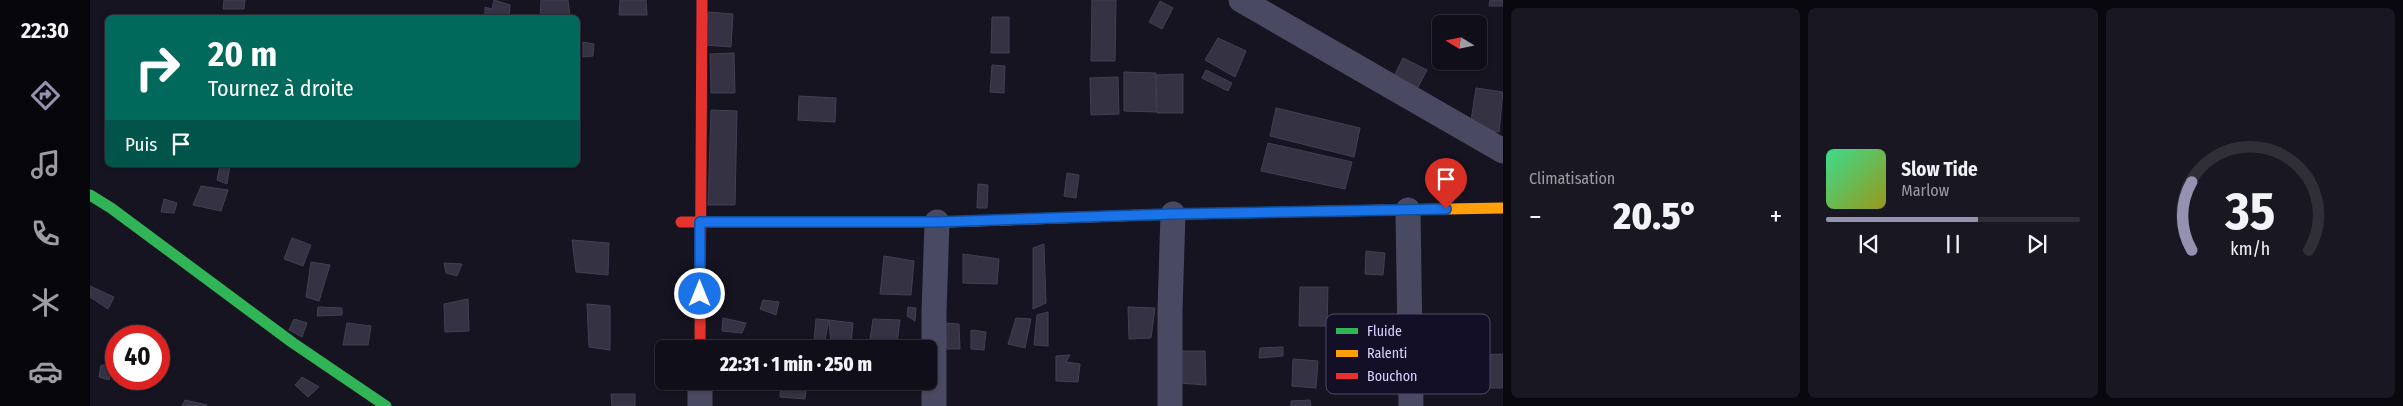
<!DOCTYPE html>
<html lang="fr">
<meta charset="utf-8">
<style>
:root{--surface:#100f19;--page:#191822;--text:#f1f3f6;--muted:#9c9ca2;--line:#302f38;--accent:#9591b1}
body{margin:0;font-family:"Fira Sans Condensed",sans-serif;background:var(--page);color:var(--text);height:100vh;display:flex;flex-direction:column;font-size:19px;white-space:nowrap}
*{box-sizing:border-box;margin:0}
p{font-size:16px;color:var(--muted)}
.icon{flex:none;width:28px;height:28px;fill:none;stroke:currentColor;stroke-width:2;stroke-linecap:round;stroke-linejoin:round}
.map{position:relative;flex:1;overflow:hidden}
.drawer{display:flex;flex-direction:column;gap:8px;padding:8px;background:#09080e;width:900px}
.drawer>*{flex:none}
.guide{position:absolute;left:15px;top:15px;width:475px;height:152px;border-radius:8px;box-shadow:0 1px 4px #0004,0 0 0 1px var(--line);background:#00695c;color:#fff;overflow:hidden}
.needle{width:32px;rotate:280deg}
.tools{position:absolute;left:1342px;top:15px;display:grid;gap:10px}
.tools a{display:grid;place-items:center;width:55px;height:55px;border-radius:8px;background:var(--surface);box-shadow:0 1px 4px #0004,0 0 0 1px var(--line);font-size:25px}
.speed{position:absolute;left:15px;top:325px;display:flex;gap:10px;font-size:25px;font-weight:700;text-align:center}
.speed>*{display:grid;place-content:center;width:65px;height:65px;border-radius:50%;background:var(--surface);box-shadow:0 1px 4px #0004,0 0 0 1px var(--line);line-height:1}
.speed .limit{border:8px solid #d22;background:#fff;color:#111}
.pin{position:absolute;display:grid;place-items:center;width:42px;height:42px;color:#fff;margin:-51px -21px;border-radius:50% 50% 50% 0;rotate:-45deg;box-shadow:0 0 5px #0007}
.pin .icon{rotate:45deg}
.me{position:absolute;width:55px;margin:-28px;rotate:0deg;stroke-linejoin:round;filter:drop-shadow(0 0 4px #0008)}
.turn{display:flex;align-items:center;gap:18px;height:105px;padding:0 20px;font-size:22px}
.turn .icon{width:65px;height:65px;stroke-width:2.5}
.turn b{display:block;font-size:35px;line-height:42px}
.then{display:flex;align-items:center;height:48px;padding:0 20px;background:#0003;gap:10px;font-size:19px}
.big{font-size:38px;font-weight:800;line-height:1.1}
.drawer .widget{flex:1;display:flex;flex-direction:column;justify-content:center;gap:8px;min-width:0;padding:0 18px;border-radius:8px;background:var(--page)}
.drawer .dial{align-items:center;gap:0}
.dial svg{height:130px;overflow:visible;fill:none;stroke:var(--line);stroke-width:7;stroke-linecap:round;text-anchor:middle}
.dial text{fill:var(--text);stroke:none}
.song{display:flex;align-items:center;gap:15px}
.cover{width:60px;height:60px;border-radius:8px;background:linear-gradient(135deg,hsl(150 70% 55%),hsl(60 70% 35%))}
.played{height:5px;border-radius:2px;background:linear-gradient(90deg,var(--accent) 60%,var(--line) 60%)}
.keys{display:flex;justify-content:space-around;direction:ltr}
.heat{display:flex;justify-content:space-between;align-items:center;font-size:28px;direction:ltr}
.drawer .tiles{flex:1;display:grid;gap:8px;grid-template-columns:repeat(3,1fr)}
.trip{position:absolute;left:565px;top:340px;width:282px;height:50px;border-radius:8px;background:var(--surface);box-shadow:0 1px 4px #0004,0 0 0 1px var(--line);font-weight:800;line-height:50px;text-align:center}
main{display:flex;flex:1;min-height:0}
.tabs{display:flex;flex-direction:column;width:90px;justify-content:space-around;align-items:center;background:#06060a;color:var(--muted)}
.tabs .icon{width:35px;height:35px}
.tabs .selected{color:var(--accent)}
.tabs b{font-size:22px;color:var(--text)}
.map>svg:first-child{display:block}
</style>
<main>
<nav class="tabs">
<b>22:30</b>
<svg class="icon selected" aria-label="directions" viewBox="0 0 24 24"><path d="M12 3l9 9-9 9-9-9zM9 14v-3h6M13 9l2 2-2 2"/></svg>
<svg class="icon" aria-label="music" viewBox="0 0 24 24"><path d="M9 18V5l10-2v13"/><circle cx="6" cy="18" r="3"/><circle cx="16" cy="16" r="3"/></svg>
<svg class="icon" aria-label="phone" viewBox="0 0 24 24"><path d="M5 4h4l2 5-3 2q2 4 5 5l2-3 5 2v4C11 20 4 13 5 4z"/></svg>
<svg class="icon" aria-label="climate" viewBox="0 0 24 24"><path d="M12 3v18M4 7l16 10M4 17L20 7"/></svg>
<svg class="icon" aria-label="car" viewBox="0 0 24 24"><path d="M5 17H2v-5l4-1 3-4h7l3 4 3 1v5h-3M9 17h6M6 11h13"/><circle cx="7" cy="17" r="2"/><circle cx="17" cy="17" r="2"/></svg>
</nav>
<div class="map">
<svg width="1413" height="406" viewBox="0 0 1413 406">
<rect width="100%" height="100%" fill="#161421"/>
<g fill="#343243" stroke="#433f54">
<path d="M134,0H155L154,9H133Z"/>
<path d="M404,0L420,5L419,18H395V7L402,9Z"/>
<path d="M451,0H478L480,16L450,18Z"/>
<path d="M530,0H556L557,15H529Z"/>
<path d="M1002,0H1026L1025,61H1001Z"/>
<path d="M1400,0H1413V6H1399Z"/>
<path d="M1070,1L1083,8L1072,29L1059,22Z"/>
<path d="M618,12L643,14L641,47L615,45Z"/>
<path d="M902,17H919V53H901Z"/>
<path d="M1128,38L1156,51L1145,77L1115,60Z"/>
<path d="M493,42L504,44L503,56L493,57Z"/>
<path d="M644,53L645,93H621L620,54Z"/>
<path d="M1313,58L1337,70L1324,95L1301,82Z"/>
<path d="M902,65L915,66L914,93L900,92Z"/>
<path d="M1116,70L1142,83L1138,91L1112,78Z"/>
<path d="M1034,72L1066,73V112L1034,111Z"/>
<path d="M1093,74V113H1067L1066,75Z"/>
<path d="M1028,77L1029,114L1001,115L1000,78Z"/>
<path d="M1386,88L1413,92L1409,132L1380,127Z"/>
<path d="M709,96L746,98L745,122L708,120Z"/>
<path d="M1186,108L1270,128L1264,157L1180,136Z"/>
<path d="M621,110L647,111L645,205H618Z"/>
<path d="M1178,143L1262,162L1255,189L1171,171Z"/>
<path d="M130,165H140L137,184L127,180Z"/>
<path d="M977,173L989,175L986,198L974,196Z"/>
<path d="M888,184L898,185L897,208H887Z"/>
<path d="M111,186L138,190L131,211L103,205Z"/>
<path d="M74,199L87,203L84,213L71,212Z"/>
<path d="M202,238L221,245L213,266L194,259Z"/>
<path d="M482,240L519,243L518,275L486,272Z"/>
<path d="M954,244L956,303L943,309V248Z"/>
<path d="M1276,251L1295,253L1293,275L1275,274Z"/>
<path d="M873,254L909,259L907,284L873,283Z"/>
<path d="M794,256L824,261L821,295L790,294Z"/>
<path d="M221,262L240,265L229,301L216,297Z"/>
<path d="M354,263L372,264L367,276L356,273Z"/>
<path d="M0,286L24,297L18,309L0,297Z"/>
<path d="M1210,287H1238L1237,326H1209Z"/>
<path d="M378,299L379,331L355,332L354,304Z"/>
<path d="M673,300L689,302L686,315L670,309Z"/>
<path d="M497,304L520,306V350L499,347Z"/>
<path d="M228,307L252,308V315L227,316Z"/>
<path d="M818,307L826,308L825,321L817,316Z"/>
<path d="M1038,307L1065,308L1061,338L1039,339Z"/>
<path d="M958,312V346L944,345L947,315Z"/>
<path d="M633,318L656,323L652,333L632,331Z"/>
<path d="M926,318L941,319L935,348L918,344Z"/>
<path d="M204,319L217,323L212,337L199,330Z"/>
<path d="M726,319L739,320L734,345L724,341Z"/>
<path d="M783,319L810,320L807,343L779,346Z"/>
<path d="M739,320L763,323L761,344L741,346Z"/>
<path d="M257,323L281,326L278,345H253Z"/>
<path d="M854,323L869,324L870,349H857Z"/>
<path d="M881,330L896,332L894,350L881,349Z"/>
<path d="M1193,347V356L1169,358L1170,348Z"/>
<path d="M1091,351H1115L1116,385L1089,383Z"/>
<path d="M1413,354V388H1394L1393,355Z"/>
<path d="M980,355L976,362L990,364L988,382L966,381V356Z"/>
<path d="M1203,359L1228,361L1226,388L1202,386Z"/>
<path d="M11,365L23,366L19,380L9,377Z"/>
<path d="M212,377L229,387L218,397L205,385Z"/>
<path d="M691,381H717L715,399L690,397Z"/>
<path d="M521,394H545V406H522Z"/>
<path d="M95,400L117,405L92,406Z"/>
<path d="M1220,400L1221,406H1201V401Z"/>
</g>
<g fill="none" stroke-linecap="round" stroke-linejoin="round">
<g stroke="#4a4962" stroke-width="25">
<path d="M1151,0L1413,151"/>
<path d="M1318,210L1321,406"/>
<path d="M610,406V381"/>
<path d="M844,406V313L847,222"/>
<path d="M1080,406V310L1083,214"/>
</g>
<g stroke="#30b455" stroke-width="11">
<path d="M0,195L21,208L203,343L296,406"/>
<path d="M1054,215L1245,211"/>
</g>
<g stroke="#ff9f0a" stroke-width="11">
<path d="M1245,211L1413,208"/>
<path d="M856,222L1054,215"/>
</g>
<g stroke="#e5322d" stroke-width="11">
<path d="M591,222H856"/>
<path d="M610,349L612,0"/>
</g>
</g>
<g fill="none" stroke-linecap="round" stroke-linejoin="round">
<g stroke="#114b97" stroke-width="12">
<path id="route" d="M610,294V222H847L1083,214L1356,209"/>
</g>
<use href="#route" stroke="#1a73e8" stroke-width="9"/>
</g>
<rect x="1236" y="314" width="164" height="80" rx="8" fill="#130f26" stroke="#4e4a67" stroke-width="1"/>
<rect x="1246" y="328" width="22" height="6" fill="#30b455"/>
<rect x="1246" y="350" width="22" height="7" fill="#ff9f0a"/>
<rect x="1246" y="373" width="22" height="6" fill="#e5322d"/>
<g font-size="14" fill="#d9d4ff">
<text x="1277" y="336">Fluide</text>
<text x="1277" y="358">Ralenti</text>
<text x="1277" y="381">Bouchon</text>
</g>
</svg>
<div class="tools">
<a><svg class="needle" viewBox="-14 -14 28 28"><path d="M0-13l5 13h-10z" fill="#e53935"/><path d="M0 13l5-13h-10z" fill="#9c9ca2"/></svg></a>
</div>
<div class="speed"><div class="limit">40</div></div>
<div class="pin" style="left:1356px;top:209px;background:#d93025"><svg class="icon" aria-label="arrive" viewBox="0 0 24 24"><path d="M6 21V4h12l-3 4 3 4H6"/></svg></div>
<svg class="me" style="left:610px;top:294px" viewBox="-20 -20 40 40"><circle r="17" fill="#1a73e8" stroke="#fff" stroke-width="3"/><path d="M0-11L8 9 0 5-8 9z" fill="#fff"/></svg>
<div class="trip">22:31 · 1 min · 250 m</div>
<div class="guide">
<div class="turn"><svg class="icon" aria-label="right" viewBox="0 0 24 24"><path d="M7 20v-9h11M14 6l5 5-5 5"/></svg><div><b>20 m</b>Tournez à droite</div></div>
<div class="then">Puis<svg class="icon" aria-label="arrive" viewBox="0 0 24 24"><path d="M6 21V4h12l-3 4 3 4H6"/></svg></div>
</div>
</div>
<section class="drawer">
<div class="tiles">
<div class="widget"><p>Climatisation</p>
<div class="heat"><a>−</a><b class="big">20.5°</b><a>+</a></div>
</div>
<div class="widget">
<div class="song"><i class="cover"></i><div><b>Slow Tide</b><p>Marlow</p></div></div>
<div class="played"></div>
<div class="keys"><svg class="icon" aria-label="previous" viewBox="0 0 24 24"><path d="M18 5L8 12l10 7zM5 5v14"/></svg><svg class="icon" aria-label="pause" viewBox="0 0 24 24"><path d="M8 5v14M16 5v14"/></svg><svg class="icon" aria-label="next" viewBox="0 0 24 24"><path d="M6 5l10 7-10 7zM19 5v14"/></svg></div>
</div>
<div class="widget dial"><svg viewBox="0 0 100 80">
<path d="M14 69A42 42 0 1 1 86 69"/>
<path d="M14 69A42 42 0 0 1 14 27" stroke="#9591b1"/>
<text x="50" y="56" font-size="32" font-weight="700">35</text>
<text x="50" y="72" font-size="11">km/h</text>
</svg></div>
</div>
</section>
</main>
